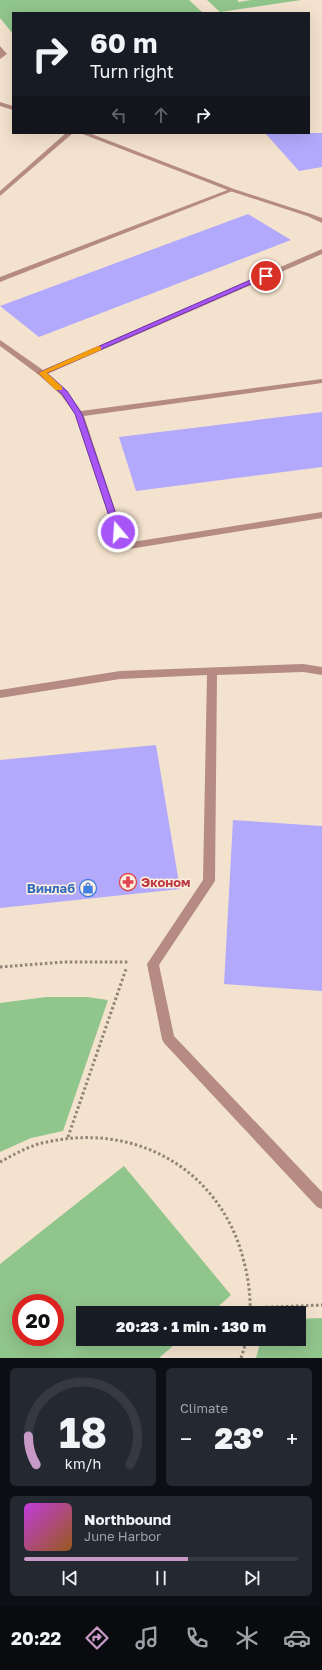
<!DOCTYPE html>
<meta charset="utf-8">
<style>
:root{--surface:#171b24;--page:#242831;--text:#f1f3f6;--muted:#9ea1a6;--line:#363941;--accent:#c799c6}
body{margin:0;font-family:"Golos Text",sans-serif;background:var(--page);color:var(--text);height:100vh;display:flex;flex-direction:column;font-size:15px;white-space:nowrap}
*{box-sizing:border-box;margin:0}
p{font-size:13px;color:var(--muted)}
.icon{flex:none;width:22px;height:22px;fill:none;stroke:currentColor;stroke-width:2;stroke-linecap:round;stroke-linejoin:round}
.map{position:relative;height:1358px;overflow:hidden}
.sheet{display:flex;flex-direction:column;gap:10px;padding:10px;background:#0d0f14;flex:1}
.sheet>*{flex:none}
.top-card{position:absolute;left:12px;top:12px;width:298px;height:122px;border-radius:0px;box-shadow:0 4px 16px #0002;background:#171b24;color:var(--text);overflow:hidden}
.speed{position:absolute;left:12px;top:1294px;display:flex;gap:8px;font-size:20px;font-weight:700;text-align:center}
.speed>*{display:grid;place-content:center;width:52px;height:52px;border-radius:50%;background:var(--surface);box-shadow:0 4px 16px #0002;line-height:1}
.speed .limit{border:6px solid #d22;background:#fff;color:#111}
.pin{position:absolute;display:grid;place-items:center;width:34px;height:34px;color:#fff;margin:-17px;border:2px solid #fff;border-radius:50%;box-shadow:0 1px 4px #0007}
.me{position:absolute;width:44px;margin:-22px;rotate:342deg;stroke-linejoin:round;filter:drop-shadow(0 0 3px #0008)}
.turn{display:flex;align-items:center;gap:14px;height:84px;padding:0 12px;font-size:18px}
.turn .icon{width:52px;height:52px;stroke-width:2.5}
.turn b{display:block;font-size:28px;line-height:34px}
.lanes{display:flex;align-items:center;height:38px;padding:0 12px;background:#0003;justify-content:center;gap:20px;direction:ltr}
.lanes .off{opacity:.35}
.big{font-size:30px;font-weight:800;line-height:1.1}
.sheet .widget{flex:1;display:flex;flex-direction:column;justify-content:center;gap:6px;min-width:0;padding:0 14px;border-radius:6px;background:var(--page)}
.sheet .dial{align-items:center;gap:0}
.dial svg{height:104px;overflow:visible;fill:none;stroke:var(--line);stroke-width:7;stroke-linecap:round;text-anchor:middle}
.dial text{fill:var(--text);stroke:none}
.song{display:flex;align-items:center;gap:12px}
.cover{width:48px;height:48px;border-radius:6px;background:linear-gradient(135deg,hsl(290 70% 55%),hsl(30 70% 35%))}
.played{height:4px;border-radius:2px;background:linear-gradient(90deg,var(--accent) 60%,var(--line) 60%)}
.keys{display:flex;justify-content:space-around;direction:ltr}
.heat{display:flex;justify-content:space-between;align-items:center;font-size:22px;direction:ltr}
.sheet .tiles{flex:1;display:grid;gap:10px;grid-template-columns:1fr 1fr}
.widget:last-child{grid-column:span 2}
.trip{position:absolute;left:76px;top:1306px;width:230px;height:40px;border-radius:0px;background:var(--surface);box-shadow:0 4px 16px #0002;font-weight:800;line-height:40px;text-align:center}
.tab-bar{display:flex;height:64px;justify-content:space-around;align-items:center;background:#090b0e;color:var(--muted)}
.tab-bar .icon{width:28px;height:28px}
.tab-bar .selected{color:var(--accent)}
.tab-bar b{font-size:18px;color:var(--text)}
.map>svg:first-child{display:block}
</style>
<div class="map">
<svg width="322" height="1358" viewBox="0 0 322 1358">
<rect width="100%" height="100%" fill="#f3e2cd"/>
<g fill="#90c58c" fill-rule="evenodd">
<path d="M0,0H189L203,13H13V34L0,18Z"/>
<path d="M207,0H237L239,2L251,0H301L220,12Z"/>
<path d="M46,997H87L108,1000L63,1131L31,1138L0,1152V1003Z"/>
<path d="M124,1166L231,1295L211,1313H83V1339H181L159,1358H0V1264ZM21,1303H55V1337H21Z"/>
<path d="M322,1318V1358H256L261,1339H299V1319Z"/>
</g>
<g fill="#b2a9fc">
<path d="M265,133H322V167L299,171Z"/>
<path d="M248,214L291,240L39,337L0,306Z"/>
<path d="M322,412V467L136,491L119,437Z"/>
<path d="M156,745L180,889L0,908V760Z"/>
<path d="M233,820L322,826V991L224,984Z"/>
</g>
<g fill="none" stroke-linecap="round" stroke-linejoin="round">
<g stroke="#908476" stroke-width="3" stroke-dasharray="2.5 2.5" stroke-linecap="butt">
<path d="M0,967L64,962H129"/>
<path d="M68,1137L126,969"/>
<path d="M0,1162C15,1154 30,1145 47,1142C129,1124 208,1162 238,1242C246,1265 251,1289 250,1313"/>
<path d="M251,1308L322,1305"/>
<path d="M241,1358L247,1339"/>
</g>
<g fill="#b58b83" fill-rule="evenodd">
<path d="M0,46L7,54L0,59Z"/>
<path d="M66,133H73L0,196V191Z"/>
<path d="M230,189L235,190L0,282V277Z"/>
<path d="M322,249V254L47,374L67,391L81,411L322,379V383L84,416L126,543L322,512V518L123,550L120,549L75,414L61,395L39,375L0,346V340L43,370Z"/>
<path d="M303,664L322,667V675L303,672L217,675L215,881L159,965L174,1036L322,1192V1209L317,1207L164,1043L162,1039L147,964L203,880L207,675L120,679L0,698V690L120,671Z"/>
</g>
<g fill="#b58b83" fill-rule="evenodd">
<path d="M0,102L13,106V110L0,106Z"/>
<path d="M80,133H89L234,189L311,214L322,218V223L307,216L230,191Z"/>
</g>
</g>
<path fill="#a855f7" stroke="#6d37a1" d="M264,274L269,276L47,373L67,391L82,414L122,532L121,534H115L75,414L62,394L38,373Z"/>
<path fill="#f59e0b" d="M98,346L101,347V350L47,373L62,387V390H56L38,373Z"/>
<defs>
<g id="pharmacy-ring" transform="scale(0.9)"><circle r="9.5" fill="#fdf0df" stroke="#e0444e" stroke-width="1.5"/><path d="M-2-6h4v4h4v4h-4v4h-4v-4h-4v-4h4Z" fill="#e0444e"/></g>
<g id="shop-ring" transform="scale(0.9)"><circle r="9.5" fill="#fdf0df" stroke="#3f7fe0" stroke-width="1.5"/><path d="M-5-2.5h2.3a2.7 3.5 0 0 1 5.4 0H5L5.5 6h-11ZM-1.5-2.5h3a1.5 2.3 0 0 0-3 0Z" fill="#3f7fe0"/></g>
</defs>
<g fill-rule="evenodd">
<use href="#pharmacy-ring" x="128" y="882"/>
<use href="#shop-ring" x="88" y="888"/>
</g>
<g text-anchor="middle" stroke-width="3" stroke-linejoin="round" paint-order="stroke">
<g font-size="13" font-weight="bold" fill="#be3a42" stroke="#fdf0df" text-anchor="start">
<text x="141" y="887">Эконом</text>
</g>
<g font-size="13" font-weight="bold" fill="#366cbe" stroke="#fdf0df" text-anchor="end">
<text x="75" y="893">Винлаб</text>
</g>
</g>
</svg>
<div class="speed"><div class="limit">20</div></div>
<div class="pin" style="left:266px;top:276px;background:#d93025"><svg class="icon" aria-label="arrive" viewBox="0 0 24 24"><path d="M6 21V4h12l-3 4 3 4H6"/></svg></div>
<svg class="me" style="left:118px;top:532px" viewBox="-20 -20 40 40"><circle r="17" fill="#a855f7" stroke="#fff" stroke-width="3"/><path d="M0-11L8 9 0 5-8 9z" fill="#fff"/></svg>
<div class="trip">20:23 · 1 min · 130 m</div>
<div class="top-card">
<div class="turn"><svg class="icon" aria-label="right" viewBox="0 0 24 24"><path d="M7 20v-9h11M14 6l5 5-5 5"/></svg><div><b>60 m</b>Turn right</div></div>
<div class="lanes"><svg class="icon off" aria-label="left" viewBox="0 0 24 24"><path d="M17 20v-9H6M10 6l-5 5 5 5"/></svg><svg class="icon off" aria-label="ahead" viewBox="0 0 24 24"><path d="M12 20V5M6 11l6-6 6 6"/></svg><svg class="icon" aria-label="right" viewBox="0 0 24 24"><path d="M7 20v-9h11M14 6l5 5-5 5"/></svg></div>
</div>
</div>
<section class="sheet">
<div class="tiles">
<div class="widget dial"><svg viewBox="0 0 100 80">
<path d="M14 69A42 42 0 1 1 86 69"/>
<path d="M14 69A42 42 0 0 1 8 47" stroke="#c799c6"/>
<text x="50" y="56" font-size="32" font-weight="700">18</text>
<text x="50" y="72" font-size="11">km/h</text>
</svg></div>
<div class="widget"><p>Climate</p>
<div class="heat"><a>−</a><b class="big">23°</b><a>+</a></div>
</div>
<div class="widget">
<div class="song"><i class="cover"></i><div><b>Northbound</b><p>June Harbor</p></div></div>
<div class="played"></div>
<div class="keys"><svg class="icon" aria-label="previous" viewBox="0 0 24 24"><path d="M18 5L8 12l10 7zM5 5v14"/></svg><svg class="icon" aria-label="pause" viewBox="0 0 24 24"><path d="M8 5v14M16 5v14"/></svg><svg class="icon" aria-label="next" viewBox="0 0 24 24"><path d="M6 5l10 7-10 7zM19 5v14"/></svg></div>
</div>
</div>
</section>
<nav class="tab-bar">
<b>20:22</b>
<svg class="icon selected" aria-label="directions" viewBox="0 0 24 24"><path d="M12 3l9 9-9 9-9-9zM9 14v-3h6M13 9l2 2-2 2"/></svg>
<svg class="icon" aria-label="music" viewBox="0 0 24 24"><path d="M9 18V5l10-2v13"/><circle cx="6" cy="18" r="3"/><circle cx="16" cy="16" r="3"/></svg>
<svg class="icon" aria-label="phone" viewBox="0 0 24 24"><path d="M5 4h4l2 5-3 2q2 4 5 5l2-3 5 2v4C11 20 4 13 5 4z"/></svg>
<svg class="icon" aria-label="climate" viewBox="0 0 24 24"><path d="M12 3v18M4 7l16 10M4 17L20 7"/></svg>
<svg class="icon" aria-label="car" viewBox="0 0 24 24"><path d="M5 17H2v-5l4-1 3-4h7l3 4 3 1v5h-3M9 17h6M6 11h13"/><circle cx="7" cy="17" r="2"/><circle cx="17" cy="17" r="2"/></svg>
</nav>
